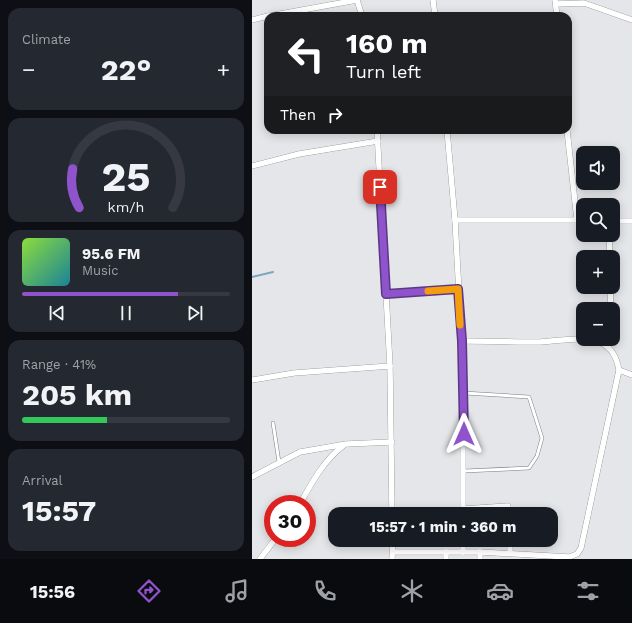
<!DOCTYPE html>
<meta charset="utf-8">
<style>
:root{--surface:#171b24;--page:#242831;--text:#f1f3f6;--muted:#9ea1a6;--line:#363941;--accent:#8f54cb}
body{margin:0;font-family:"Work Sans",sans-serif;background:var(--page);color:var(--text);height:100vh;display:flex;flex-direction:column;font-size:15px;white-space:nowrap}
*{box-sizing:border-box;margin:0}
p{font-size:13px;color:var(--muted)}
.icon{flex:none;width:22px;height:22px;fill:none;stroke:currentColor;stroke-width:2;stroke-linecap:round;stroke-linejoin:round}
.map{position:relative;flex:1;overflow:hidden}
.side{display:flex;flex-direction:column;gap:8px;padding:8px;background:#0d0f14;width:252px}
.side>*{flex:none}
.hud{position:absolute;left:12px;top:12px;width:308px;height:122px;border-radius:12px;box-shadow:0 2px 10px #0003;background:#202124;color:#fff;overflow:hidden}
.tools{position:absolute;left:324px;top:146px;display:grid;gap:8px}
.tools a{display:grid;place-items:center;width:44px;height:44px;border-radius:8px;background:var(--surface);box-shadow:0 2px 10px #0003;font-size:20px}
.speed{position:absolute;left:12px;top:495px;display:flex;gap:8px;font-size:20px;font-weight:700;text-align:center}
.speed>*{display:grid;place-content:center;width:52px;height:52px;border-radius:50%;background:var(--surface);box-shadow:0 2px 10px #0003;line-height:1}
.speed .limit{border:6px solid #d22;background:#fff;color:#111}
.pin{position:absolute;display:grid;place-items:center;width:34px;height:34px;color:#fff;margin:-17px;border-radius:8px;box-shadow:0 2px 6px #0006}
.me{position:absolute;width:44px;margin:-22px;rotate:0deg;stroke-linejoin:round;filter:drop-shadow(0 0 3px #0008)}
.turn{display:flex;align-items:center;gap:14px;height:84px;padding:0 16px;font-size:18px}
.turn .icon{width:52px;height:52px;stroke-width:2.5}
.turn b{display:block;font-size:28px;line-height:34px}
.then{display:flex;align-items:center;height:38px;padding:0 16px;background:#0003;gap:8px;font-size:15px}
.big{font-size:30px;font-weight:700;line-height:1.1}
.side .widget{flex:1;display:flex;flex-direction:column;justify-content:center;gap:6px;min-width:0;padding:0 14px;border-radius:12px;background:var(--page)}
.side .dial{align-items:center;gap:0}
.dial svg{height:104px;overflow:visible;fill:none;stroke:var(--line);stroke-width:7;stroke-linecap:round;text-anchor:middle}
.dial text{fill:var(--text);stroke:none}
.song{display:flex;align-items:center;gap:12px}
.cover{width:48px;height:48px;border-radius:6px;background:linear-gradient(135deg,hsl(90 70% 55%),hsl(190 70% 35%))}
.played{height:4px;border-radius:2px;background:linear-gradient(90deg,var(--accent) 75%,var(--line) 75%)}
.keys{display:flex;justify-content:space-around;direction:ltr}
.heat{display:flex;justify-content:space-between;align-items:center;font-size:22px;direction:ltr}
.charge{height:6px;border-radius:3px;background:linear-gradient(90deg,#34c759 41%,var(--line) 0)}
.trip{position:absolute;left:76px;top:507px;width:230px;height:40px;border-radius:12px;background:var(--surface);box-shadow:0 2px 10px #0003;font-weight:700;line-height:40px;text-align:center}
.tab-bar{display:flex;height:64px;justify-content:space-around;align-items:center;background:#090b0e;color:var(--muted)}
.tab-bar .icon{width:28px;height:28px}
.tab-bar .selected{color:var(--accent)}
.tab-bar b{font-size:18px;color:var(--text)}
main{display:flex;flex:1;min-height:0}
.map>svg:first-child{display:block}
</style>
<main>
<section class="side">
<div class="widget"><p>Climate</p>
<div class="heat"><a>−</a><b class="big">22°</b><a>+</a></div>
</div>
<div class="widget dial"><svg viewBox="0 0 100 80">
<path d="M14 69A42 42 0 1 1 86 69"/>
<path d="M14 69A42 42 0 0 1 9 39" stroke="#8f54cb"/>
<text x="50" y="56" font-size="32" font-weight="700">25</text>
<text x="50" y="72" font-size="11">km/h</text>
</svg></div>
<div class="widget">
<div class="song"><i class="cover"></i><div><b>95.6 FM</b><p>Music</p></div></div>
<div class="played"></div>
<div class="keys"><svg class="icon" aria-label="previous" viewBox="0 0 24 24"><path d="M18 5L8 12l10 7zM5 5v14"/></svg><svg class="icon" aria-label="pause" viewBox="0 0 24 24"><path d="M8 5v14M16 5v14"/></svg><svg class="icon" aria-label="next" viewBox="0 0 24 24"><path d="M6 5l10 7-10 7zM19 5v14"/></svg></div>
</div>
<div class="widget"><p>Range · 41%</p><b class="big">205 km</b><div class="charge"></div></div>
<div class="widget"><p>Arrival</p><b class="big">15:57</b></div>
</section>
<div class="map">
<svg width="380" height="559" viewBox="0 0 380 559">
<rect width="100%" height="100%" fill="#e5e6e9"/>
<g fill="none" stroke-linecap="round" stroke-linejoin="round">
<path stroke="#7ba6bf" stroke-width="2" d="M0,277L21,272"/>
<g stroke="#7b7c7e" stroke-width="4">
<g id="lane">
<path d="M21,423L27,462"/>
<path d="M212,471L277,468L285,456L290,438L277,397L212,393"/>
</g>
</g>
<g stroke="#7b7c7e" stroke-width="6">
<g id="street">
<path d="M105,0L110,16"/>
<path d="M181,0L183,16"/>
<path d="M303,0L305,16"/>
<path d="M304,4L332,3L380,20"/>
<path d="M17,16L105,0"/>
<path d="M0,20L16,16"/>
<path d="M125,130L138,366L140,514"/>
<path d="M195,130L203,220L211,366V514"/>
<path d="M315,130L325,220"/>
<path d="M0,166L47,154L126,141"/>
<path d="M203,220H331"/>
<path d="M361,221H380"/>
<path d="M357,257L358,235"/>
<path d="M134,294L206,289"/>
<path d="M358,309L359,287"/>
<path d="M367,370L380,375"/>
<path d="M0,380L42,373L138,366"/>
<path d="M0,477L48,452L94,444L140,442"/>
<path d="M48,504C60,482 72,460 92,445"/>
<path d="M211,509L256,506L257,514"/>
<path d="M258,540V553"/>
<path d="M141,552H228L317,557L325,554L329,548L367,370C365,359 361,348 349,343C330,335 308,341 288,342C262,342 236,341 210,341"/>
<path d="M211,552V540"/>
<path d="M8,559L24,538"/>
<path d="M140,559L141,540"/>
<path d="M194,559V552"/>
<path d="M228,559V552"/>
</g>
</g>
<use href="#lane" stroke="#fff" stroke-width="3"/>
<use href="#street" stroke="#fff" stroke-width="5.5"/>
</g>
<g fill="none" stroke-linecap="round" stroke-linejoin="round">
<g stroke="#5d3784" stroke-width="10">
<path id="route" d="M128,187L134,294L206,289L210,341L212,434"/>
</g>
<use href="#route" stroke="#8f54cb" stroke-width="7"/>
<path stroke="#f59e0b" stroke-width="7" d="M176,291L206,289L208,325"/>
</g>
</svg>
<div class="tools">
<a><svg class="icon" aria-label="sound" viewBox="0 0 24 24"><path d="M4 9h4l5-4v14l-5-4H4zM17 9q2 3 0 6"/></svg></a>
<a><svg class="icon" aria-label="search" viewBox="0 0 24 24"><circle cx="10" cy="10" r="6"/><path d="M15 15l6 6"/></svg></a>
<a>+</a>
<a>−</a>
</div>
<div class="speed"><div class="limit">30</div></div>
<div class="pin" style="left:128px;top:187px;background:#d93025"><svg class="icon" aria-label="arrive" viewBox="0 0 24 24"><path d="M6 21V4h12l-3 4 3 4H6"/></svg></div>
<svg class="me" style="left:212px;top:434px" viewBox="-20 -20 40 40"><path d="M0-17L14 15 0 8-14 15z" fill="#8f54cb" stroke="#fff" stroke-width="4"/></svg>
<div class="trip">15:57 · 1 min · 360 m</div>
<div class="hud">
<div class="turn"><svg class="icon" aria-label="left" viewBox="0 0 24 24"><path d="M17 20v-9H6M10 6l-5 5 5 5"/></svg><div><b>160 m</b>Turn left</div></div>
<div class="then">Then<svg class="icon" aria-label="right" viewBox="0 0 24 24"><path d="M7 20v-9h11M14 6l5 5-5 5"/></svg></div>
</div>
</div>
</main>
<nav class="tab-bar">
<b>15:56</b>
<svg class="icon selected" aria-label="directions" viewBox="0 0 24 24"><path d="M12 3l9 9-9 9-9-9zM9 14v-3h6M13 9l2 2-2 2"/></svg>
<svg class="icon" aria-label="music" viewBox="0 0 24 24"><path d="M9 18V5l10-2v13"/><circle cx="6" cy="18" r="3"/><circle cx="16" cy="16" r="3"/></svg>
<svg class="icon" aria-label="phone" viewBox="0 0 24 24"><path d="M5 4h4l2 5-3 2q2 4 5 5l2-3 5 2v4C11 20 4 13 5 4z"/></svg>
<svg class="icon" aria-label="climate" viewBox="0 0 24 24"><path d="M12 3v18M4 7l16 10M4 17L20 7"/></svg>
<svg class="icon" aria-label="car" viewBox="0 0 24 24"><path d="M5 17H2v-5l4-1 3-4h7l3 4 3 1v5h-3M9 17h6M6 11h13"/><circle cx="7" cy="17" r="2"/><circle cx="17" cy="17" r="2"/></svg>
<svg class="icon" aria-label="filters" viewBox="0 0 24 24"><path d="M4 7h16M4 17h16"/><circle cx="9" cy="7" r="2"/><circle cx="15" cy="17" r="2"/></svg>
</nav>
